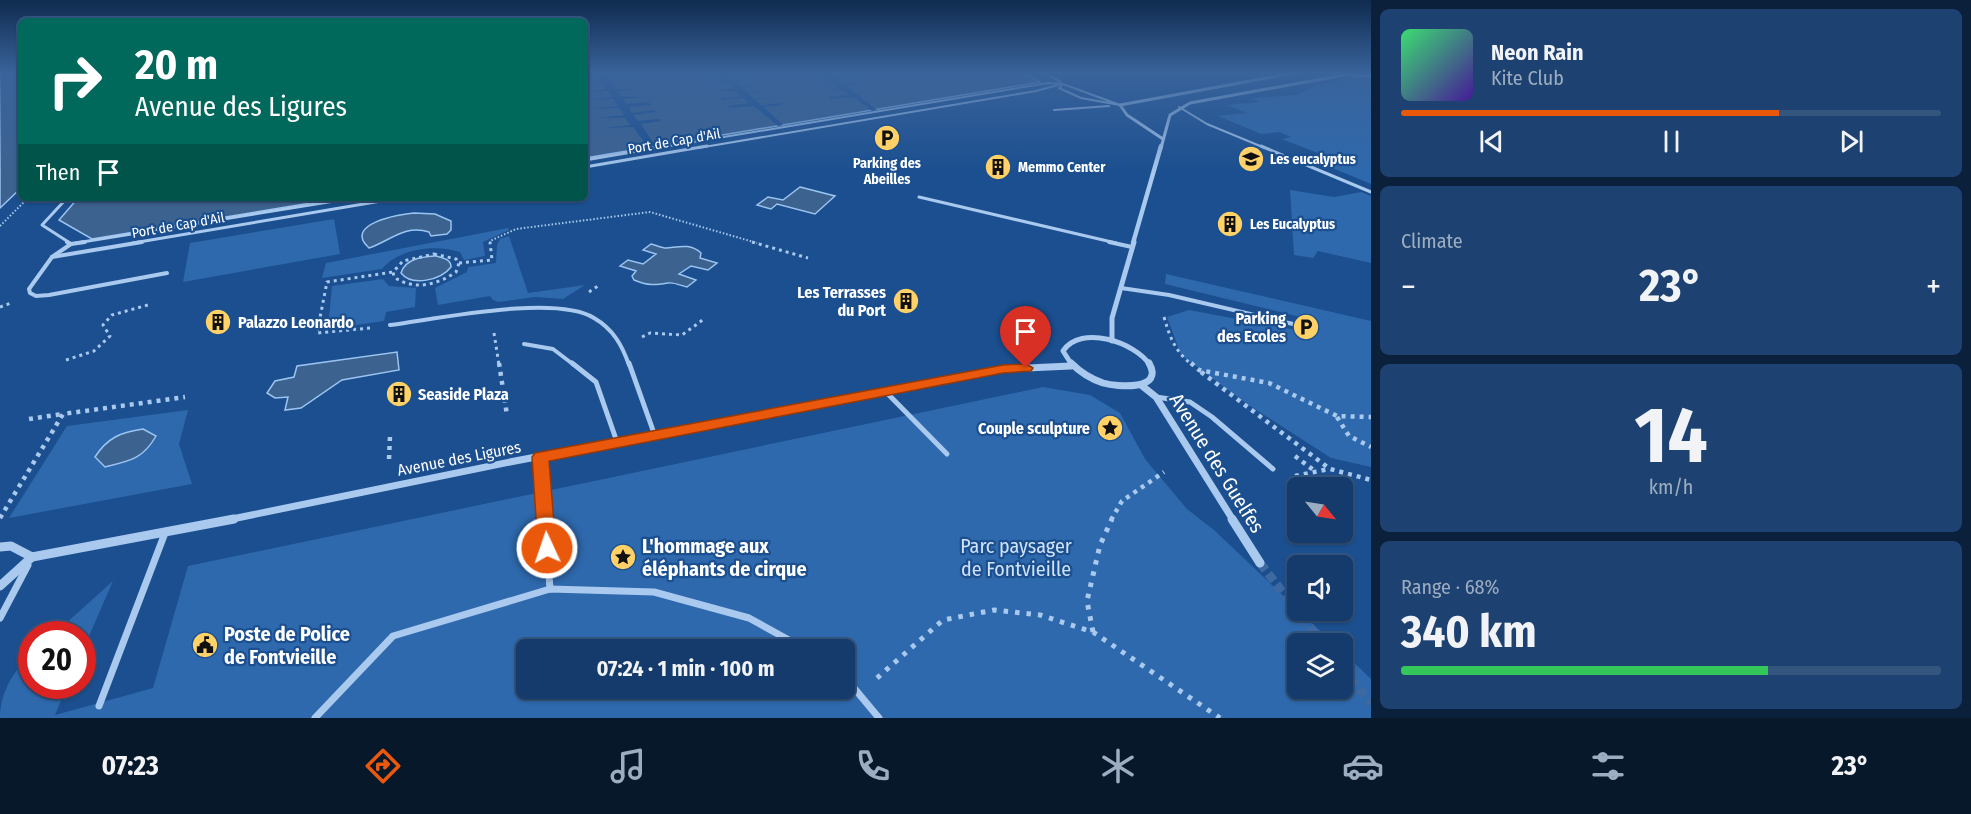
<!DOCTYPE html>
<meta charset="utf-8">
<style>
:root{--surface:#143b6b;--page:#1d4271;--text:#f1f3f6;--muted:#9dadc1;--line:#33557e;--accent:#ea580c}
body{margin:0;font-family:"Fira Sans Condensed",sans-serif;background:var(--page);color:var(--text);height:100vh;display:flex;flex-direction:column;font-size:22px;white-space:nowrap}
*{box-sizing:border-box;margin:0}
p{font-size:20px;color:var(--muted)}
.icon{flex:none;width:33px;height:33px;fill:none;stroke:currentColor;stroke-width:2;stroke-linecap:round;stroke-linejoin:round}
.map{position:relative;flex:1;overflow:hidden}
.sheet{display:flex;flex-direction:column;gap:9px;padding:9px;background:#0b203b;width:600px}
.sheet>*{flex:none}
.banner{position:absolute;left:18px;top:18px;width:570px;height:183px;border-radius:9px;box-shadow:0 2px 4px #0004,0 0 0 2px var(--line);background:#00695c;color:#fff;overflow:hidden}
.needle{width:39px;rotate:120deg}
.tools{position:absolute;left:1287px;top:477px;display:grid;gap:12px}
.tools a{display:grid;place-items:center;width:66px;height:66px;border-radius:9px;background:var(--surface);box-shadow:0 2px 4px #0004,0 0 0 2px var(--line);font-size:30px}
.speed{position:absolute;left:18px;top:621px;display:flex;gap:12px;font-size:30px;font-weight:700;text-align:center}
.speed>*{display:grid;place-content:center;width:78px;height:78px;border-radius:50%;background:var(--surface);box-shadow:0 2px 4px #0004,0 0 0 2px var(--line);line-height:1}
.speed .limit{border:9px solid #d22;background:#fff;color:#111}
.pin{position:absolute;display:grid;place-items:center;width:51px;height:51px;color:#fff;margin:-62px -26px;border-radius:50% 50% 50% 0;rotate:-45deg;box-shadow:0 0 6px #0007}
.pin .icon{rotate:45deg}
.me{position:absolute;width:66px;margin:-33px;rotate:357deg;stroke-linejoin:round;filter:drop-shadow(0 0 4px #0008)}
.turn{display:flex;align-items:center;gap:21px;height:126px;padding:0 18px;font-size:27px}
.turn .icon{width:78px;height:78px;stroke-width:2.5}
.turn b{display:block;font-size:42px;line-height:51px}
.then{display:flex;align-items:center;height:57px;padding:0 18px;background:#0003;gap:12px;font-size:22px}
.big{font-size:45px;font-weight:700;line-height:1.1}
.sheet .widget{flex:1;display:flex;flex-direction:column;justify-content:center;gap:9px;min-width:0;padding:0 21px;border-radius:9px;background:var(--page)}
.sheet .dial{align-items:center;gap:0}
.dial b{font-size:78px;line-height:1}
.song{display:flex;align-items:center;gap:18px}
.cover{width:72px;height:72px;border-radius:9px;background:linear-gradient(135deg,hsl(140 70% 55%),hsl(260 70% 35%))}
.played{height:6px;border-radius:3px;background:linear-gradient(90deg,var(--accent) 70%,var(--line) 70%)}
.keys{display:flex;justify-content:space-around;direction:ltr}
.heat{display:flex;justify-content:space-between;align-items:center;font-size:33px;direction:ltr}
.charge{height:9px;border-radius:4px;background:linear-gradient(90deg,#34c759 68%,var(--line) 0)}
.trip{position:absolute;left:516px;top:639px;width:339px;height:60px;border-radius:9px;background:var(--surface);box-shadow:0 2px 4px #0004,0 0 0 2px var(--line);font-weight:700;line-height:60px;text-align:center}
.menu{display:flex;height:96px;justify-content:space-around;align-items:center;background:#08182b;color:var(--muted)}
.menu .icon{width:42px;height:42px}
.menu .active{color:var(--accent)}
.menu b{font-size:27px;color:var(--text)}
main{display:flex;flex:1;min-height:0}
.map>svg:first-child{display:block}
</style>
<main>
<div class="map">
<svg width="1371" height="718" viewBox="0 0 1371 718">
<rect width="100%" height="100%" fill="#1b4f8f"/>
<g fill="#2e69ad" fill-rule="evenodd">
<path d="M1371,78V184L1313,160L1328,157L1282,139L1291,137L1279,132L1261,134L1218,116L1247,113L1227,105L1259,102L1252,98L1297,95L1319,84Z"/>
<path d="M1290,190L1334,197L1361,192L1371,196V263L1318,251L1313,258L1294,255Z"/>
<path d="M334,219L340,254L183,282L190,243Z"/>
<path d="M508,228L509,230L483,242L485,256L464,260L460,252C436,244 399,248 382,269L322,278L326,263Z"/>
<path d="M509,236L528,293L585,285L563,299L535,297L498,302L493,300L490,296L438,305L435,288L467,272L468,267L496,263L497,245L500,239Z"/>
<path d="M1166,274L1371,321V467L1331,458L1247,404L1181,355L1167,317L1189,310L1318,334L1317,321L1165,284Z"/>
<path d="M383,279L389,286L416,288L415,307L386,312L384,321L328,329L332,286Z"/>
<path d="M1043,387L1090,395L1120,413L1145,459L1187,509L1214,530L1333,643L1298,644V688H1342L1343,652L1371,679V718H0C0,693 13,671 31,655L32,686H67L55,715L153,688L188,566ZM526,650H844V688H526Z"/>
<path d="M188,410L179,444L192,484L9,518L67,426Z"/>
<path d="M113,581L83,650L82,634H54Z"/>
</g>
<g fill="#3c6290" stroke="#9cc4f0" stroke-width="1.5">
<path d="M0,73H21V188L0,208Z"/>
<path d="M585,73H1024L1040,82L585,158Z"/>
<path d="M800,187L835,196L815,214L777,204L771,209L757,205L768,197L783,200Z"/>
<path d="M78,198H341L92,239L59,220Z"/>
<path d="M414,213L435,214L451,221V230L447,234L431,236L429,232C405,224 390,241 369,248C342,224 400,214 414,213Z"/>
<path d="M651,244C656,245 662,248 666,248C679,247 690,243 701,253L700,258L717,263L708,270L691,266L679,274L696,280L687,287C682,286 674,282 668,283C655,285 648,286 634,280L632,276L636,271L620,266L628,260L643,264L656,254L643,250Z"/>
<path d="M436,256C443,258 451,259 451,267C441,280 412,287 401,273C405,258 423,257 436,256Z"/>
<path d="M397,352L399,370L342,380L301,408L285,410L288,397L275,398L267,393L275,381L294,377L297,366Z"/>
<path d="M143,429L156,436C143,459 130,461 105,467L95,457C107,438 121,432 143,429Z"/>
</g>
<g fill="#1b4f8f">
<path d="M595,73H605L607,76L627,74L628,76L609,78L612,83L633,82L612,84L615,89H637L618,91L621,96L643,97L623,99L627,104L648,102L651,105L629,107L632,113L654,110L656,112L633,115L638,121L660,119L661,121L641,124L655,146L648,147L633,127L605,128L630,125L625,118H599L624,115L619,108L591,109L618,106L613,99L587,100L612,97L608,91L585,93L606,89L603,83L585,84L601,81L597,76L585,77Z"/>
<path d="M716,73L745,74L728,76L733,80L751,79L735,82L740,86L758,85L743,88L747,92H766L749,93L753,99L774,98L755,100L761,105L781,103L782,105L764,107L783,125L778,126L754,106L730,108L728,106L749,103L743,98L722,100L721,98L741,97L735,91H714L733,89L728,84H706L726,82L722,78L700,77L719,76Z"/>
<path d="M798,73H827L831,76L853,74L855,76L835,77L842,83L861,84L846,86L877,110L872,111L853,97L831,99L829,97L849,95L843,90L821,91L840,89L834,84H813L832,83L826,78H806L823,77L819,73Z"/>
</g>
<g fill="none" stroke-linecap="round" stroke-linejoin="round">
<g stroke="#3d69a0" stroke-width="9" stroke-dasharray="9 4.5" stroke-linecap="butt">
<path d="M1260,563L1323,644"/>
<path d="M1342,668L1371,704"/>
</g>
<g stroke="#a9c9ee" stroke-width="2" stroke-dasharray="1.5 2" stroke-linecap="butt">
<path d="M0,226L28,198"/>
<path d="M490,243V241L516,229L650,212L757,243"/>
</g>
<g stroke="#a9c9ee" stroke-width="3" stroke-dasharray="3 4" stroke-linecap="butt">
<path d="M752,242L808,258"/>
<path d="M434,254L456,259L459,263L456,272C437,285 414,291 394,277L393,272L403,261Z"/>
<path d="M459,263L492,260L490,242"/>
<path d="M589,292L598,286"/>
<path d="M0,307L11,303"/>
<path d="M1164,317C1170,338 1175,351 1192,365"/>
<path d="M370,328L317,333L327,282L393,272"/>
<path d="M494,333L499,365"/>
<path d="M642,337L650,333L682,335L704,319"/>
<path d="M66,360L94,351L110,336L103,325L112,315L148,305"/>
</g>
<g stroke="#a9c9ee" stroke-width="4.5" stroke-dasharray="4 5" stroke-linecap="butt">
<path d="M499,363L507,415"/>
<path d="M1191,363L1199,370L1269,383L1337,416L1371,417"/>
<path d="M1201,372L1330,469L1371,480"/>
<path d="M1337,417L1349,436L1371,447"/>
<path d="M29,419L62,414"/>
<path d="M1295,456L1316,472"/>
<path d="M389,459L390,436"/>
<path d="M1295,476L1329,469"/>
<path d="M0,518L63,414L185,397"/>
<path d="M1111,520L1122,501L1164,472"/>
</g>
<g stroke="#a9c9ee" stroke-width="5" stroke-dasharray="4.5 7" stroke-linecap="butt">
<path d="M1093,632L1087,601L1100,545L1112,519"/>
<path d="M877,678L943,620L994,610L1040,615L1093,632L1220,718"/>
</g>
<g stroke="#a9c9ee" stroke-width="2">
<path d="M1044,73L1061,82"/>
<path d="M1063,84L1120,105L1081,98L1059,88Z"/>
<path d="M1179,107L1207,124L1265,148"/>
<path d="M1054,110L1109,106"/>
<path d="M658,148L1048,83L1063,84"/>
<path d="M698,148L1036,91L1058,85"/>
</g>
<g stroke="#a9c9ee" stroke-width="3">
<path d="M1261,146L1371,192"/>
<path d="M585,160L667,146"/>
<path d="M585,167L707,146"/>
<path d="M919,197L1116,243"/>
<path d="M67,198L42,225L70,243"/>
<path d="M76,243L353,198"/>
<path d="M133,243L399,198"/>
</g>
<g stroke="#a9c9ee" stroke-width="4">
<path d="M67,242L71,244L52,257L29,289L30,293L36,296L49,295L167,273"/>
<path d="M1109,242L1132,247"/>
<path d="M71,244L85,242"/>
<path d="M52,257L142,242"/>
<path d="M1121,288L1169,295L1306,327"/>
<path d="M390,325C437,319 555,294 594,318C613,329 622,345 629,365"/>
<path d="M524,344L553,349L574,365"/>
</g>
<g stroke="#a9c9ee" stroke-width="5">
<path d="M572,363L596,382L617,442"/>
<path d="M629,363L655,436"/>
<path d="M885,391L947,454"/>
<path d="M1156,397L1190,402L1212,417L1273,469"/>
<path d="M540,457L545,520"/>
</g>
<g stroke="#a9c9ee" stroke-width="7">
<path d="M545,519L550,589"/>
<path d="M0,618L28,565"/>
<path d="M844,676L879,718"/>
<path d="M99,706L165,533"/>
<path d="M315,718L393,636L550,589L654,592L749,618L807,650"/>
</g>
<g stroke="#a9c9ee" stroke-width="3">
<path d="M1351,76H1371"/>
<path d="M1163,139L1127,115L1120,105L1294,73"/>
<path d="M1161,148L1170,115L1190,103L1355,73"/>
</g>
<path stroke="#a9c9ee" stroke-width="4.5" d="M1133,243L1161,146"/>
<g stroke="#a9c9ee" stroke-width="5">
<path d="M1112,341V318L1134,242"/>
<path d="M1072,365L1063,351C1081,324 1135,342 1150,365"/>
</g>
<g stroke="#a9c9ee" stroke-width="7">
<path d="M1071,363C1080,372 1091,379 1103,383C1117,387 1165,391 1149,363"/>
<path d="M1141,385L1156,397L1233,520"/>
<path d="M227,520L515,461L1003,369L1071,366"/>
</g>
<g stroke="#a9c9ee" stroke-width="9">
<path d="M1232,519L1260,563"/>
<path d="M0,547L11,546L32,557L0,586"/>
<path d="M32,557L234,519"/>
</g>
</g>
<linearGradient id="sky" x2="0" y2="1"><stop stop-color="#0f2b4f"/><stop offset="0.42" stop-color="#39639b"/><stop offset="1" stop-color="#39639b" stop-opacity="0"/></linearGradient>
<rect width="1371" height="173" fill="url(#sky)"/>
<path fill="#ea580c" stroke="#983908" stroke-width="1.5" d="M1026,364L1033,368L1031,371L1003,373L549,461L556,548L554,553L547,555L541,553L538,548L532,457L535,453L1003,365Z"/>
<defs>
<g id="parking-disc" transform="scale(1.35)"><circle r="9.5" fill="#ffd166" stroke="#1b4f8f"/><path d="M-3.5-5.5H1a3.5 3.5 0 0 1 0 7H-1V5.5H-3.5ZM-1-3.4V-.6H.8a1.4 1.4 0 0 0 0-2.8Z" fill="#111"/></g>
<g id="school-disc" transform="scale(1.35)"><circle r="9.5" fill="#ffd166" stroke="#1b4f8f"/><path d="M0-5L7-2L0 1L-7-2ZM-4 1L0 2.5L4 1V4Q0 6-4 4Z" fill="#111"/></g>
<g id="building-disc" transform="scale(1.35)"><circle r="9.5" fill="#ffd166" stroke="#1b4f8f"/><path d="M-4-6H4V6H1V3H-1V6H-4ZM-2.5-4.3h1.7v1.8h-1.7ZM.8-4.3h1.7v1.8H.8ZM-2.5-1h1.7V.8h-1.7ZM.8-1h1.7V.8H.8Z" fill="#111"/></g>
<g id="sight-disc" transform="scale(1.35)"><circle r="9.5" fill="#ffd166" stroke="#1b4f8f"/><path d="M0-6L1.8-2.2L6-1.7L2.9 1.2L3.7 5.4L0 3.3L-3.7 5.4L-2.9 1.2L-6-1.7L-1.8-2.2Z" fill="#111"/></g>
<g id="civic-disc" transform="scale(1.35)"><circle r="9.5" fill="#ffd166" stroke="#1b4f8f"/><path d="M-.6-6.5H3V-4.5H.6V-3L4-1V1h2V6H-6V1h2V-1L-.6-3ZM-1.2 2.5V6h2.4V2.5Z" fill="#111"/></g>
</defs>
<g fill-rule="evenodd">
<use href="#parking-disc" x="887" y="138"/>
<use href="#school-disc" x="1251" y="159"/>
<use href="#building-disc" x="998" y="167"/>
<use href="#building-disc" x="1230" y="224"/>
<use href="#building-disc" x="906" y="301"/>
<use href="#building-disc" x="218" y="322"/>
<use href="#parking-disc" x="1306" y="327"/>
<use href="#building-disc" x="399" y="394"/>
<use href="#sight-disc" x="1110" y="428"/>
<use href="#sight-disc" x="623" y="557"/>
<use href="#civic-disc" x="205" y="645"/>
</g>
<g text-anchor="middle" stroke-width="4.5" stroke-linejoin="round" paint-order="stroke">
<g font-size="14" fill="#fff" stroke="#1b4f8f">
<text transform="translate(674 141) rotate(-10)" y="5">Port de Cap d'Ail</text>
<text transform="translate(178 225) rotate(-10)" y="5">Port de Cap d'Ail</text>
</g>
<g font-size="14" font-weight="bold" fill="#fff" stroke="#1b4f8f" text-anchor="start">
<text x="1270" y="164">Les eucalyptus</text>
<text x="887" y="168" text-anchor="middle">Parking des<tspan x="887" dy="16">Abeilles</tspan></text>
<text x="1018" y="172">Memmo Center</text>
<text x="1250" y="229">Les Eucalyptus</text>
</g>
<g font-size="16" font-weight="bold" fill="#fff" stroke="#1b4f8f" text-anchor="end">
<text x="886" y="298">Les Terrasses<tspan x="886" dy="18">du Port</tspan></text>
<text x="1286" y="324">Parking<tspan x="1286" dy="18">des Ecoles</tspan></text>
<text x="238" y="328" text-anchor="start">Palazzo Leonardo</text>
<text x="418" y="400" text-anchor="start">Seaside Plaza</text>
<text x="1090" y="434">Couple sculpture</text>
</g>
<g font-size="16" fill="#fff" stroke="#1b4f8f">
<text transform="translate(459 458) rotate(-11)" y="6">Avenue des Ligures</text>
</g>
<g font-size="20" fill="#fff" stroke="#1b4f8f">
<text transform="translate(1217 463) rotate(58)" y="7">Avenue des Guelfes</text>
</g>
<g font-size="20" font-weight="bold" fill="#fff" stroke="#1b4f8f" text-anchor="start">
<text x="642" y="553">L'hommage aux<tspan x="642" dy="23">éléphants de cirque</tspan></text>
<text x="224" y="641">Poste de Police<tspan x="224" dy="23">de Fontvieille</tspan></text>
</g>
<g font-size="20" fill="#cfe3fa" stroke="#1b4f8f">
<text x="1016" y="553">Parc paysager<tspan x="1016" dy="23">de Fontvieille</tspan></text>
</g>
</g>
</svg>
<div class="tools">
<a><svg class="needle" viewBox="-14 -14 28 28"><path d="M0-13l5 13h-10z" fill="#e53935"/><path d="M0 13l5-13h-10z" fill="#9dadc1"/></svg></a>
<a><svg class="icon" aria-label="sound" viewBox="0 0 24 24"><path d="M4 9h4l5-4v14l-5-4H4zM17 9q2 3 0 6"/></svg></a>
<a><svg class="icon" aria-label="layers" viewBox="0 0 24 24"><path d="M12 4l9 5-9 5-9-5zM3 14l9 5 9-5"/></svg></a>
</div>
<div class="speed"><div class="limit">20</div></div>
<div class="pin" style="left:1026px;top:368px;background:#d93025"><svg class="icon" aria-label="arrive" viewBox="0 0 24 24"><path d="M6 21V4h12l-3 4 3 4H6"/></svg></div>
<svg class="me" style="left:547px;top:548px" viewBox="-20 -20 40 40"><circle r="17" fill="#ea580c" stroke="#fff" stroke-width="3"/><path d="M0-11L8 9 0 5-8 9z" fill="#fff"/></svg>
<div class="trip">07:24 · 1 min · 100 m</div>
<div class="banner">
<div class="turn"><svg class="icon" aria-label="right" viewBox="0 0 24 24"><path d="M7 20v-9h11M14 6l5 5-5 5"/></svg><div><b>20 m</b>Avenue des Ligures</div></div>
<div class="then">Then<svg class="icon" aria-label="arrive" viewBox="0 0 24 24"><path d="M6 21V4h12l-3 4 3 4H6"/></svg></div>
</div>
</div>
<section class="sheet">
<div class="widget">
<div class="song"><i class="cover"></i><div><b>Neon Rain</b><p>Kite Club</p></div></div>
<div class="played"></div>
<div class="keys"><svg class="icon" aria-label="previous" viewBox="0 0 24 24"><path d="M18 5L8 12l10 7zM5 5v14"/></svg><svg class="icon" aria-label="pause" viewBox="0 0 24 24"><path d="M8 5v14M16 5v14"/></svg><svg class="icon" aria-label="next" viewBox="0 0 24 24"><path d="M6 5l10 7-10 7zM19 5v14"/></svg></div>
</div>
<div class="widget"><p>Climate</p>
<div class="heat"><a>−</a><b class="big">23°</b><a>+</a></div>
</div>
<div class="widget dial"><b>14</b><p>km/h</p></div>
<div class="widget"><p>Range · 68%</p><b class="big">340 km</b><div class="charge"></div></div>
</section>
</main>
<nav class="menu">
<b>07:23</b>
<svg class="icon active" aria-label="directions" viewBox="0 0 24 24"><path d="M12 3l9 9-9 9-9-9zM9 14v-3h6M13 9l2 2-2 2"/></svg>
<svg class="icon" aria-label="music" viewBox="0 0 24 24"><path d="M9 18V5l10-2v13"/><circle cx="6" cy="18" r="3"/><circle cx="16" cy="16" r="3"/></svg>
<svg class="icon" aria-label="phone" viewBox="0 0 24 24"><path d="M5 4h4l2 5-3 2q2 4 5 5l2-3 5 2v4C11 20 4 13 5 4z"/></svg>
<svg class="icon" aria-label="climate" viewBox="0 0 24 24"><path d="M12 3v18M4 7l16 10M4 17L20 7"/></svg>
<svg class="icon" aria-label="car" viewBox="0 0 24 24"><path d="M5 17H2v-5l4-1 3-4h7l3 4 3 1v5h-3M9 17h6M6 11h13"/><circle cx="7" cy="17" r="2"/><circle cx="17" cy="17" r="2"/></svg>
<svg class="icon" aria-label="filters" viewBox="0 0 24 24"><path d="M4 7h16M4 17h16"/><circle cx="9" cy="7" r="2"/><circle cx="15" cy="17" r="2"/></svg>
<b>23°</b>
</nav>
